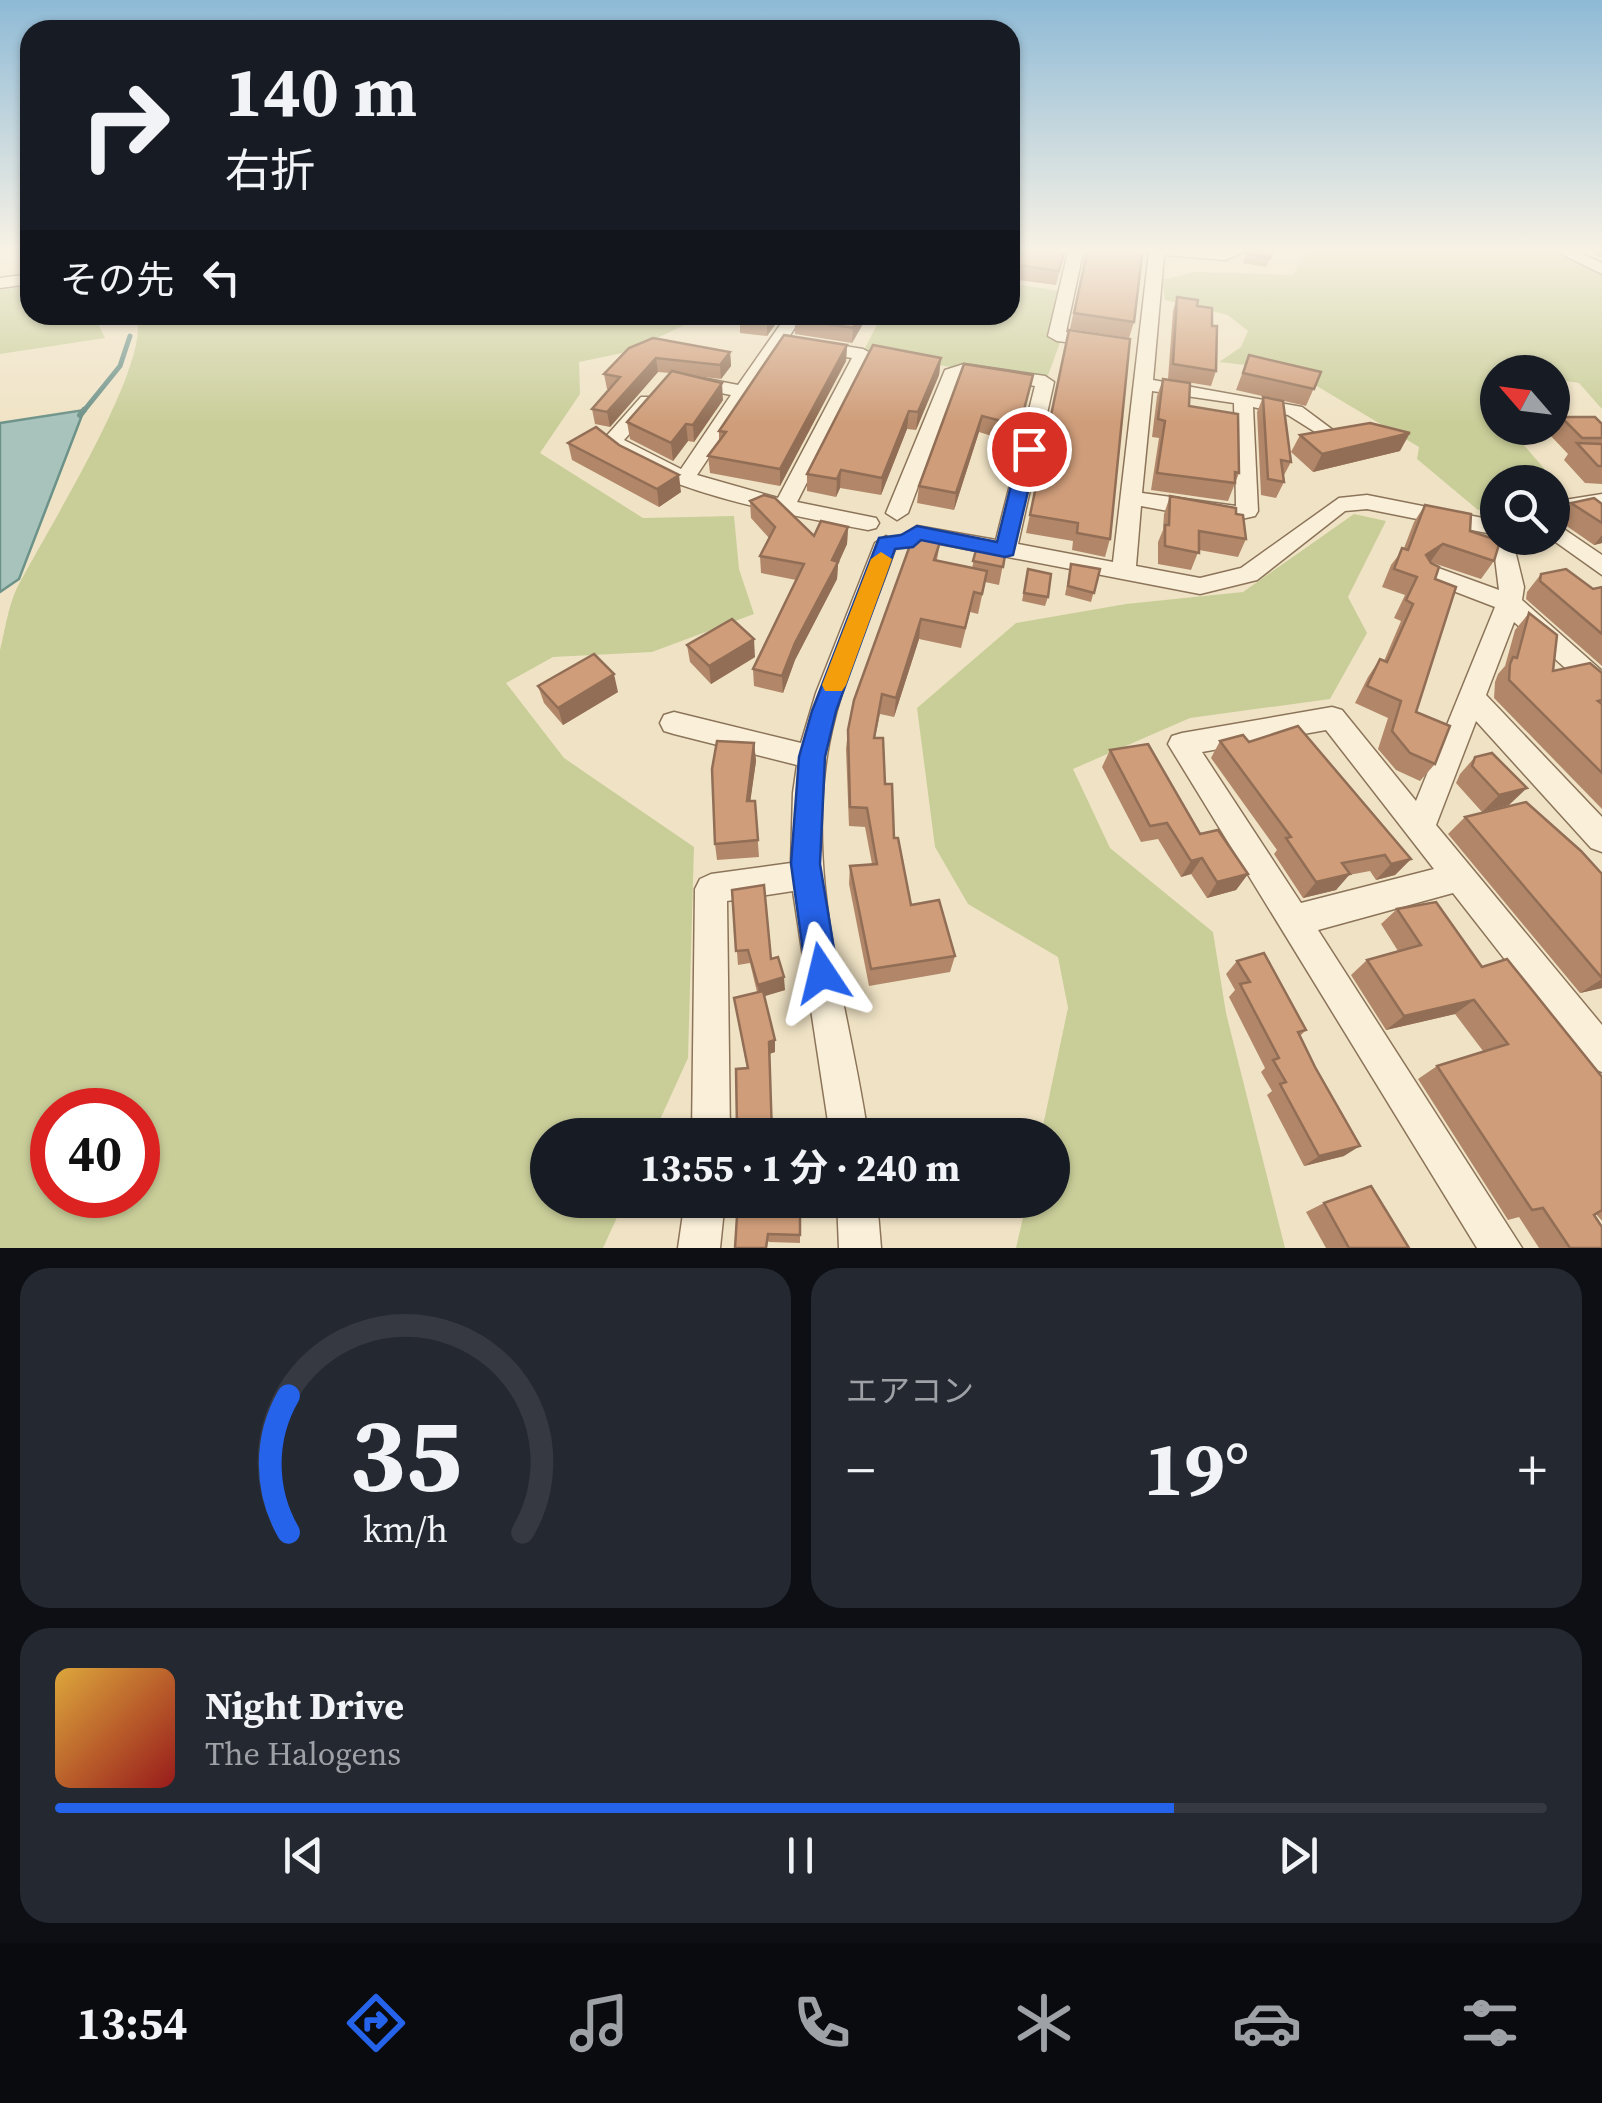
<!DOCTYPE html>
<html lang="ja">
<meta charset="utf-8">
<style>
:root{--surface:#171b24;--page:#242831;--text:#f1f3f6;--muted:#9ea1a6;--line:#363941;--accent:#2563eb}
body{margin:0;font-family:"Source Serif 4","Noto Sans JP",serif;background:var(--page);color:var(--text);height:100vh;display:flex;flex-direction:column;font-size:38px;white-space:nowrap}
*{box-sizing:border-box;margin:0}
p{font-size:32px;color:var(--muted)}
.icon{flex:none;width:55px;height:55px;fill:none;stroke:currentColor;stroke-width:2;stroke-linecap:round;stroke-linejoin:round}
.map{position:relative;height:1248px;overflow:hidden}
.panel{display:flex;flex-direction:column;gap:20px;padding:20px;background:#0d0f14;flex:1}
.panel>*{flex:none}
.banner{position:absolute;left:20px;top:20px;width:1000px;height:305px;border-radius:30px;box-shadow:0 2px 8px #0004;background:#171b24;color:var(--text);overflow:hidden}
.needle{width:65px;rotate:298deg}
.fabs{position:absolute;left:1480px;top:355px;display:grid;gap:20px}
.fabs a{display:grid;place-items:center;width:90px;height:90px;border-radius:50%;background:var(--surface);box-shadow:0 2px 8px #0004;font-size:50px}
.speed{position:absolute;left:30px;top:1088px;display:flex;gap:20px;font-size:50px;font-weight:700;text-align:center}
.speed>*{display:grid;place-content:center;width:130px;height:130px;border-radius:50%;background:var(--surface);box-shadow:0 2px 8px #0004;line-height:1}
.speed .limit{border:15px solid #d22;background:#fff;color:#111}
.pin{position:absolute;display:grid;place-items:center;width:85px;height:85px;color:#fff;margin:-42px;border:5px solid #fff;border-radius:50%;box-shadow:0 2px 10px #0007}
.me{position:absolute;width:110px;margin:-55px;rotate:350deg;stroke-linejoin:round;filter:drop-shadow(0 0 8px #0008)}
.turn{display:flex;align-items:center;gap:35px;height:210px;padding:0 40px;font-size:45px}
.turn .icon{width:130px;height:130px;stroke-width:2.5}
.turn b{display:block;font-size:70px;line-height:85px}
.then{display:flex;align-items:center;height:95px;padding:0 40px;background:#0003;gap:20px;font-size:38px}
.big{font-size:75px;font-weight:700;line-height:1.1}
.panel .widget{flex:1;display:flex;flex-direction:column;justify-content:center;gap:15px;min-width:0;padding:0 35px;border-radius:30px;background:var(--page)}
.panel .dial{align-items:center;gap:0}
.dial svg{height:260px;overflow:visible;fill:none;stroke:var(--line);stroke-width:7;stroke-linecap:round;text-anchor:middle}
.dial text{fill:var(--text);stroke:none}
.song{display:flex;align-items:center;gap:30px}
.cover{width:120px;height:120px;border-radius:15px;background:linear-gradient(135deg,hsl(40 70% 55%),hsl(0 70% 35%))}
.played{height:10px;border-radius:5px;background:linear-gradient(90deg,var(--accent) 75%,var(--line) 75%)}
.keys{display:flex;justify-content:space-around;direction:ltr}
.heat{display:flex;justify-content:space-between;align-items:center;font-size:55px;direction:ltr}
.panel .tiles{flex:1;display:grid;gap:20px;grid-template-columns:1fr 1fr}
.widget:last-child{grid-column:span 2}
.trip{position:absolute;left:530px;top:1118px;width:540px;height:100px;border-radius:50px;background:var(--surface);box-shadow:0 2px 8px #0004;font-weight:700;line-height:100px;text-align:center}
.tab-bar{display:flex;height:160px;justify-content:space-around;align-items:center;background:#090b0e;color:var(--muted)}
.tab-bar .icon{width:70px;height:70px}
.tab-bar .selected{color:var(--accent)}
.tab-bar b{font-size:45px;color:var(--text)}
.map>svg:first-child{display:block}
</style>
<div class="map">
<svg width="1602" height="1248" viewBox="0 0 1602 1248">
<rect width="100%" height="100%" fill="#f0e3c5"/>
<g fill="#c9ce99" fill-rule="evenodd">
<path d="M1308,248H1544L1602,275V409L1579,383L1553,379L1552,372H1498L1486,384V401L1497,414L1498,428H1509L1567,495L1553,497L1552,482H1498L1497,507L1478,510L1417,459L1419,447L1290,370L1219,362L1241,347L1248,331L1228,315L1165,300L1162,280L1195,272L1293,275Z"/>
<path d="M1010,283L1059,291L1061,340L1047,378L961,365L951,367L869,354L864,350L882,315H1010Z"/>
<path d="M30,286V315H94L105,338L0,354V290Z"/>
<path d="M136,315H691V322L627,352L579,362L580,394L540,453L643,518L734,516L739,569L754,614L652,652L553,657L506,683L564,758L694,847L688,1058L653,1135H548V1200H625L603,1248H0V650C5,630 8,608 16,590C42,538 154,362 136,315ZM52,1110H138V1195H52Z"/>
<path d="M1354,514L1386,521L1348,597L1367,633L1330,699L1190,718L1073,769L1110,848L1213,932L1226,1013L1285,1248H1016L1027,1200H1052V1135H1041L1068,1008L1058,957L968,904L935,847L917,708L1016,623L1126,604L1243,592Z"/>
</g>
<path fill="#a7c3bb" stroke="#6d9289" stroke-width="2.5" d="M84,410L19,579L0,592V423Z"/>
<g fill="none" stroke-linecap="round" stroke-linejoin="round">
<path stroke="#6d9289" stroke-width="5" d="M82,413L120,366L130,336"/>
<path stroke="#6d9289" stroke-width="6" d="M80,415L84,410"/>
<g stroke="#8c745a" stroke-width="3">
<g id="minor">
<path d="M1069,248H1084L1066,332L1108,339V347L1057,341L1048,336Z"/>
<path d="M1142,248L1212,252L1254,248L1225,260L1164,255L1153,380L1302,407L1341,436L1331,442L1288,415L1253,407L1258,511L1255,516L1228,522L1141,506L1136,566L1200,578L1241,568L1339,498L1367,495L1498,521V538H1512L1524,587L1522,600L1602,671V696L1593,693L1514,622L1486,695L1602,817V852L1591,848L1476,721L1436,825L1602,1025V1072L1589,1067L1453,893L1318,930L1522,1248H1477L1168,744L1172,736L1182,733L1332,707L1342,710L1416,801L1495,607L1422,579L1418,573L1430,565L1499,590L1492,534L1367,509L1345,511L1257,580L1200,594L909,538L906,533L917,526L996,540L1035,386L966,375L959,377L908,513L897,520L886,513L945,370L964,364L1045,376L1054,382L1018,544L1113,562L1149,252ZM1152,391L1234,403L1236,506L1142,493ZM1326,730L1434,869L1301,903L1202,752Z"/>
<path d="M1549,248H1569L1602,263V274Z"/>
<path d="M30,274V284L0,288V278Z"/>
<path d="M787,315H803L789,337L863,349L872,354L797,502L876,518L879,523L876,528L868,530C800,517 649,491 602,441L641,397H655V405L624,440L681,469L731,395L685,386L683,382L692,376L738,385ZM782,347L852,358L778,498L697,475Z"/>
<path d="M1602,494V508L1552,516V502Z"/>
<path d="M1552,521L1602,555V575L1550,538Z"/>
<path d="M886,536L897,543C875,610 842,675 829,744C804,876 849,1006 868,1135H830L793,891L727,901L730,1135H692L695,889L700,879L711,874L791,863L793,793L797,765L674,734L664,731L660,723L664,715L674,712L801,743L816,693L875,543Z"/>
<path d="M685,1200H725L720,1248H678Z"/>
<path d="M837,1200H877L881,1248H839Z"/>
</g>
</g>
<use href="#minor" fill="#faf0d9" fill-rule="evenodd"/>
</g>
<g fill="#b28769">
<path d="M1010,248H1066L1056,285L1010,279Z"/>
<path d="M1087,248L1134,322L1129,338L1070,329Z"/>
<path d="M1249,248H1275L1266,267L1243,263Z"/>
<path d="M1583,248H1602V257Z"/>
<path d="M1177,297L1197,306L1212,326L1216,371L1211,386L1168,379L1173,311Z"/>
<path d="M722,315H782L767,336L740,333V325Z"/>
<path d="M798,315H868L852,343L795,334V319Z"/>
<path d="M1069,330L1110,539L1105,557L1072,550L1073,541L1026,533Z"/>
<path d="M847,345L846,361L780,486L710,473L708,456L719,441V431Z"/>
<path d="M629,348L730,352L731,366L721,379L687,375L723,400L694,442L688,441L673,461L630,439L627,422L670,373L658,372L610,427L595,424L592,409L610,389H607L604,374Z"/>
<path d="M1249,355L1321,372L1306,406L1236,390Z"/>
<path d="M941,358L939,375L916,430L907,429L881,495L840,488L836,497L807,491V474Z"/>
<path d="M964,364L1033,375L1010,469L996,467L1001,439L979,432L954,510L917,503L919,486Z"/>
<path d="M1163,379L1189,406L1239,473L1228,501L1151,490L1159,438L1152,437L1157,396Z"/>
<path d="M1552,394L1562,404L1552,417Z"/>
<path d="M1263,397L1291,462L1283,477L1284,482L1276,498L1261,495L1257,412Z"/>
<path d="M1561,417L1602,424V484L1585,483L1564,460L1568,454L1549,434Z"/>
<path d="M1300,435L1400,451L1313,472L1291,452Z"/>
<path d="M568,443L619,445L681,492L659,507L572,460Z"/>
<path d="M1170,496L1236,514L1246,539L1238,557L1199,550L1191,570L1158,564V542L1163,530L1164,514Z"/>
<path d="M750,501L814,536L848,527L847,544L838,564L837,579L795,660L783,693L754,686L753,669L796,580L761,573L760,556L769,538L751,518Z"/>
<path d="M1571,503L1602,504V543L1594,545L1558,520Z"/>
<path d="M1425,505L1470,531L1494,561L1481,579L1430,562L1435,579L1416,712L1435,764L1420,781L1396,770L1378,749L1388,718L1355,703L1368,677L1380,659L1384,661L1401,621L1394,618L1405,595L1382,587L1391,565L1404,548L1414,522Z"/>
<path d="M979,539L1007,544L999,585L985,582L978,614L970,612L961,648L919,639L894,717L880,714L875,738L894,838L911,905L955,956L950,972L869,986L849,884L850,866L872,864L865,827L849,826L846,749L848,730L940,542L937,560L972,568Z"/>
<path d="M1071,564L1100,569L1091,602L1065,595Z"/>
<path d="M1028,569L1048,597L1045,606L1022,601Z"/>
<path d="M1541,574L1593,589L1602,587V666L1526,599L1527,592Z"/>
<path d="M1529,613L1553,671L1602,673V809L1494,698L1495,682L1498,674L1505,666L1515,630Z"/>
<path d="M687,645L755,657L711,684L690,662Z"/>
<path d="M538,686L618,692L563,725L544,703Z"/>
<path d="M1220,741L1249,742L1411,859L1395,875L1376,880L1370,871L1349,875L1336,890L1303,898L1274,854L1277,850L1211,758Z"/>
<path d="M754,743L756,761L750,801H755L759,857L717,860L715,844Z"/>
<path d="M1110,750L1200,834L1248,874L1236,890L1207,898L1191,874L1181,877L1158,839L1141,842L1102,767Z"/>
<path d="M1475,757L1509,805L1482,812L1456,783L1460,774Z"/>
<path d="M1465,817L1602,874V988L1580,993L1448,834Z"/>
<path d="M732,890L771,959L785,990L764,996L775,1052L769,1054L773,1135H738L737,1128L747,1068L734,998L757,992L750,963L738,965Z"/>
<path d="M1397,909L1482,967L1602,1077V1221L1596,1214L1594,1215L1602,1248H1539L1519,1217L1508,1220L1418,1079L1437,1066L1483,1051L1455,1014L1386,1030L1351,975L1367,960L1398,951L1381,924Z"/>
<path d="M1237,961L1306,1030L1300,1036L1344,1156L1304,1166L1267,1095L1272,1091L1261,1072L1265,1068L1229,997L1235,990L1226,974Z"/>
<path d="M738,1200H800V1243L769,1242Z"/>
<path d="M1324,1203L1409,1248H1326L1306,1212Z"/>
</g>
<g fill="#916e55">
<path d="M771,315H782L767,336V321Z"/>
<path d="M860,315H868L852,343L853,328Z"/>
<path d="M847,345L846,361L780,486V469Z"/>
<path d="M730,352L731,366L721,379L720,365Z"/>
<path d="M656,358L658,372L610,427L607,412Z"/>
<path d="M941,358L939,375L916,430L918,412Z"/>
<path d="M722,383L723,400L694,442L693,425Z"/>
<path d="M909,411L907,429L881,495L882,478Z"/>
<path d="M982,416L979,432L954,510L956,493Z"/>
<path d="M686,424L688,441L673,461L671,443Z"/>
<path d="M1410,433L1400,451L1313,472L1322,454Z"/>
<path d="M841,470L840,488L836,497L837,479Z"/>
<path d="M679,475L681,492L659,507L657,489Z"/>
<path d="M848,527L847,544L838,564L837,579L795,660L783,693L782,676L795,643Z"/>
<path d="M1602,535V543L1594,545Z"/>
<path d="M1443,544L1431,561L1414,572L1426,555Z"/>
<path d="M921,619L919,639L894,717L896,698Z"/>
<path d="M754,639L755,657L711,684L709,666Z"/>
<path d="M614,674L618,692L563,725L558,708Z"/>
<path d="M754,743L756,761L748,818L747,801Z"/>
<path d="M1527,788L1509,805L1482,812L1499,795Z"/>
<path d="M1202,858L1191,874L1181,877L1191,861Z"/>
<path d="M1411,859L1395,875L1376,880L1391,864Z"/>
<path d="M1248,874L1236,890L1207,898L1217,882Z"/>
<path d="M1350,874L1336,890L1303,898L1316,882Z"/>
<path d="M784,977L785,990L759,998L758,985Z"/>
<path d="M1602,979V988L1580,993Z"/>
<path d="M1474,1000L1455,1014L1386,1030L1404,1016Z"/>
<path d="M775,1040V1052L769,1054V1042Z"/>
<path d="M1360,1146L1344,1156L1304,1166L1319,1156Z"/>
</g>
<g fill="#cf9d7a" stroke="#916e55" stroke-width="2.5">
<path d="M1010,248H1065L1059,271L1010,264Z"/>
<path d="M1088,248H1143L1134,322L1074,313Z"/>
<path d="M1249,248H1274L1270,258L1246,253Z"/>
<path d="M1177,297L1198,300L1197,306L1212,308V326H1217L1216,371L1173,364Z"/>
<path d="M741,315H771L767,321L739,318Z"/>
<path d="M798,315H860L853,328L795,319Z"/>
<path d="M1069,330L1130,339L1110,539L1077,533L1078,523L1030,515Z"/>
<path d="M784,335L847,345L780,469L708,456L726,432L719,431Z"/>
<path d="M653,338L730,352L720,365L656,358L607,412L592,409L620,377L604,374L629,348Z"/>
<path d="M873,345L941,358L918,412L909,411L882,478L841,470L837,479L807,474Z"/>
<path d="M1249,355L1321,372L1314,389L1243,373Z"/>
<path d="M964,364L1033,375L1013,452L999,450L1005,422L982,416L956,493L919,486Z"/>
<path d="M672,371L722,383L693,425L686,424L671,443L627,422Z"/>
<path d="M1163,379L1190,383L1189,406L1238,414L1239,473L1235,472V483L1157,473L1165,421L1158,419Z"/>
<path d="M1552,394L1562,404L1552,403Z"/>
<path d="M1263,397L1283,401L1291,462L1281,460L1284,482L1268,479Z"/>
<path d="M1561,417H1595L1602,424V438H1582Z"/>
<path d="M1370,423L1410,433L1322,454L1300,435Z"/>
<path d="M596,427L619,445L679,475L657,489L568,443Z"/>
<path d="M1577,443L1602,444V466H1598Z"/>
<path d="M764,495L775,498L814,536L821,521L848,527L832,560L838,562L795,643L782,676L753,669L804,564L760,556L775,527L750,501Z"/>
<path d="M1170,496L1236,508V514L1243,515L1246,539L1199,531V553L1165,546V525H1169Z"/>
<path d="M1594,498L1602,504V523L1571,503Z"/>
<path d="M1425,505L1471,514L1470,531L1500,541L1494,561L1443,544L1426,555L1431,563L1439,567L1435,579L1456,587L1416,712L1450,726L1435,764L1410,753L1392,731L1401,701L1367,686L1380,659L1387,662L1413,604L1406,600L1417,577L1394,569L1402,548L1408,550Z"/>
<path d="M913,537L940,542L934,560L987,571L982,594L974,592L965,628L921,619L896,698L882,694L874,738H883L885,784H892L894,838H898L911,905L939,900L955,956L871,969L850,866L877,864L867,808L850,807L848,730L854,700Z"/>
<path d="M979,539L1007,544L1003,567L973,561Z"/>
<path d="M1071,564L1100,569L1094,593L1068,586Z"/>
<path d="M1028,569L1051,574L1048,597L1024,593Z"/>
<path d="M1566,569L1593,589L1602,587V634L1540,581L1541,574Z"/>
<path d="M1529,613L1557,635L1553,671L1590,663L1602,673V700L1598,701L1602,704V773L1509,680L1510,664L1513,657L1517,658Z"/>
<path d="M732,619L754,639L709,666L687,645Z"/>
<path d="M594,654L614,674L558,708L538,686Z"/>
<path d="M1298,726L1411,859L1391,864L1385,855L1342,863L1350,874L1316,882L1286,838L1291,837L1220,741L1243,735L1249,742Z"/>
<path d="M717,741L754,743L747,801H755L758,840L715,844L712,769Z"/>
<path d="M1148,744L1200,834L1218,830L1248,874L1217,882L1202,858L1191,861L1167,823L1150,826L1110,750Z"/>
<path d="M1492,753L1527,788L1499,795L1472,766L1475,757Z"/>
<path d="M1526,802L1581,851L1602,874V978L1465,817Z"/>
<path d="M764,885L771,959L778,957L784,977L758,985L748,950L736,951L732,890Z"/>
<path d="M1436,902L1482,967L1507,959L1602,1077V1210L1594,1215L1602,1227V1248H1570L1543,1208L1532,1210L1437,1066L1508,1044L1474,1000L1404,1016L1367,960L1421,945L1397,909Z"/>
<path d="M1264,953L1306,1030L1298,1032L1315,1067L1360,1146L1319,1156L1280,1084L1286,1082L1273,1060L1279,1058L1240,984L1250,982L1237,961Z"/>
<path d="M763,991L775,1040L769,1042L772,1135H741L742,1127L737,1128L736,1069L748,1068L734,998Z"/>
<path d="M1371,1186L1409,1248H1349L1324,1203Z"/>
<path d="M738,1200H800V1235L768,1234L766,1248H735Z"/>
</g>
<linearGradient id="sky" x2="0" y2="1"><stop stop-color="#8ebad6"/><stop offset="0.59" stop-color="#f8f2e5"/><stop offset="1" stop-color="#f8f2e5" stop-opacity="0"/></linearGradient>
<rect width="1602" height="423" fill="url(#sky)"/>
<path fill="#2563eb" stroke="#184099" stroke-width="2.5" d="M1029,444L1038,449L1013,555L1005,557L921,540L913,547L895,549L836,711L825,757L820,864L838,973L833,984L822,989L811,984L806,973L791,864L799,757L812,711L879,538L901,535L917,526L997,542L1020,449Z"/>
<path fill="#f59e0b" d="M881,552L892,559L846,685L842,691H825L822,685L871,559Z"/>
</svg>
<div class="fabs">
<a><svg class="needle" viewBox="-14 -14 28 28"><path d="M0-13l5 13h-10z" fill="#e53935"/><path d="M0 13l5-13h-10z" fill="#9ea1a6"/></svg></a>
<a><svg class="icon" aria-label="search" viewBox="0 0 24 24"><circle cx="10" cy="10" r="6"/><path d="M15 15l6 6"/></svg></a>
</div>
<div class="speed"><div class="limit">40</div></div>
<div class="pin" style="left:1029px;top:449px;background:#d93025"><svg class="icon" aria-label="arrive" viewBox="0 0 24 24"><path d="M6 21V4h12l-3 4 3 4H6"/></svg></div>
<svg class="me" style="left:822px;top:973px" viewBox="-20 -20 40 40"><path d="M0-17L14 15 0 8-14 15z" fill="#2563eb" stroke="#fff" stroke-width="4"/></svg>
<div class="trip">13:55 · 1 分 · 240 m</div>
<div class="banner">
<div class="turn"><svg class="icon" aria-label="right" viewBox="0 0 24 24"><path d="M7 20v-9h11M14 6l5 5-5 5"/></svg><div><b>140 m</b>右折</div></div>
<div class="then">その先<svg class="icon" aria-label="left" viewBox="0 0 24 24"><path d="M17 20v-9H6M10 6l-5 5 5 5"/></svg></div>
</div>
</div>
<section class="panel">
<div class="tiles">
<div class="widget dial"><svg viewBox="0 0 100 80">
<path d="M14 69A42 42 0 1 1 86 69"/>
<path d="M14 69A42 42 0 0 1 14 27" stroke="#2563eb"/>
<text x="50" y="56" font-size="32" font-weight="700">35</text>
<text x="50" y="72" font-size="11">km/h</text>
</svg></div>
<div class="widget"><p>エアコン</p>
<div class="heat"><a>−</a><b class="big">19°</b><a>+</a></div>
</div>
<div class="widget">
<div class="song"><i class="cover"></i><div><b>Night Drive</b><p>The Halogens</p></div></div>
<div class="played"></div>
<div class="keys"><svg class="icon" aria-label="previous" viewBox="0 0 24 24"><path d="M18 5L8 12l10 7zM5 5v14"/></svg><svg class="icon" aria-label="pause" viewBox="0 0 24 24"><path d="M8 5v14M16 5v14"/></svg><svg class="icon" aria-label="next" viewBox="0 0 24 24"><path d="M6 5l10 7-10 7zM19 5v14"/></svg></div>
</div>
</div>
</section>
<nav class="tab-bar">
<b>13:54</b>
<svg class="icon selected" aria-label="directions" viewBox="0 0 24 24"><path d="M12 3l9 9-9 9-9-9zM9 14v-3h6M13 9l2 2-2 2"/></svg>
<svg class="icon" aria-label="music" viewBox="0 0 24 24"><path d="M9 18V5l10-2v13"/><circle cx="6" cy="18" r="3"/><circle cx="16" cy="16" r="3"/></svg>
<svg class="icon" aria-label="phone" viewBox="0 0 24 24"><path d="M5 4h4l2 5-3 2q2 4 5 5l2-3 5 2v4C11 20 4 13 5 4z"/></svg>
<svg class="icon" aria-label="climate" viewBox="0 0 24 24"><path d="M12 3v18M4 7l16 10M4 17L20 7"/></svg>
<svg class="icon" aria-label="car" viewBox="0 0 24 24"><path d="M5 17H2v-5l4-1 3-4h7l3 4 3 1v5h-3M9 17h6M6 11h13"/><circle cx="7" cy="17" r="2"/><circle cx="17" cy="17" r="2"/></svg>
<svg class="icon" aria-label="filters" viewBox="0 0 24 24"><path d="M4 7h16M4 17h16"/><circle cx="9" cy="7" r="2"/><circle cx="15" cy="17" r="2"/></svg>
</nav>
